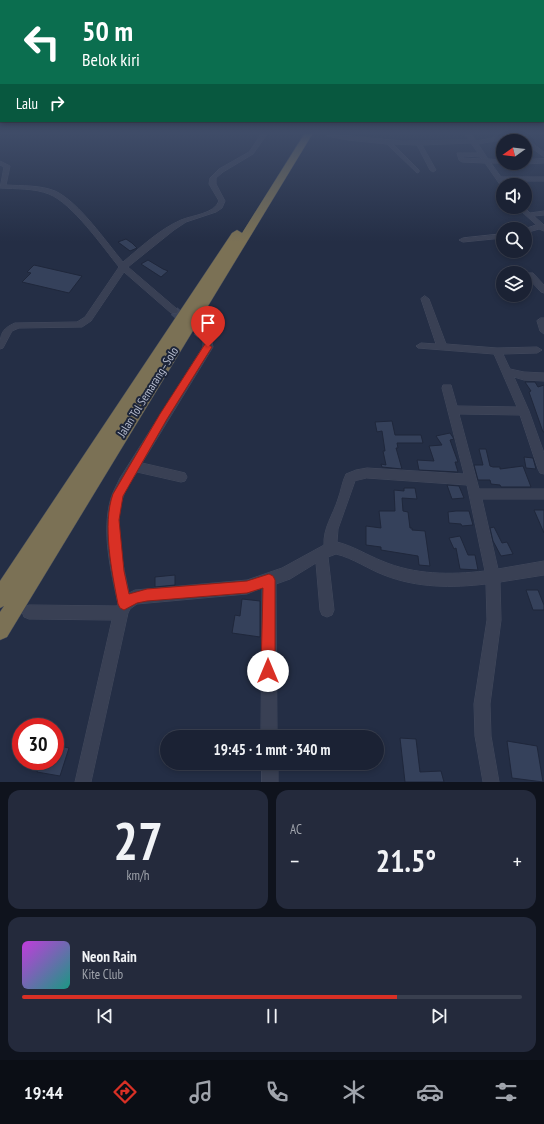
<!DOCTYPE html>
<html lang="id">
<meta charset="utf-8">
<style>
:root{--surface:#1b2234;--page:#242a3c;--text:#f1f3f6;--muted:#a0a4ac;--line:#393f4f;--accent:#d93025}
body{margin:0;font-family:"PT Sans Narrow",sans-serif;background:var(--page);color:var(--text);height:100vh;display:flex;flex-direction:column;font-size:15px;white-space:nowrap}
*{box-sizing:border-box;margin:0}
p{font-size:13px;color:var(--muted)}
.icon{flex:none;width:22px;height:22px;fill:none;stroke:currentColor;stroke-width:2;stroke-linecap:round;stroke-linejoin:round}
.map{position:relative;height:782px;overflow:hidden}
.details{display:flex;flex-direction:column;gap:8px;padding:8px;background:#0f131d;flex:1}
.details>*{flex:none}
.guide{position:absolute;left:0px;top:0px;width:544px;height:122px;box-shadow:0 2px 6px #0003,0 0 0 1px var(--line);background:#0b6e4f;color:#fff;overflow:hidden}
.needle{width:26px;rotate:255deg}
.tools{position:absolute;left:496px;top:134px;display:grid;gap:8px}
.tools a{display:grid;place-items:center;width:36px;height:36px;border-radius:50%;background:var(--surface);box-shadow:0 2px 6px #0003,0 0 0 1px var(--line);font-size:20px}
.speed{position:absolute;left:12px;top:718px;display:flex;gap:8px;font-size:20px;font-weight:700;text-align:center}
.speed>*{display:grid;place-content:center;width:52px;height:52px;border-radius:50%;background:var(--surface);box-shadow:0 2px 6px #0003,0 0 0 1px var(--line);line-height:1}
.speed .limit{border:6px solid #d22;background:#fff;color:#111}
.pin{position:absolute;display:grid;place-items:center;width:34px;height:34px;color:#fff;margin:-41px -17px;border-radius:50% 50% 50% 0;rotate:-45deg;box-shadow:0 0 4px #0007}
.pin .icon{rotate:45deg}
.me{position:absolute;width:44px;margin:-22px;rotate:0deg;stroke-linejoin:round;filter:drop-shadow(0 0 3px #0008)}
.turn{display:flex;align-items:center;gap:14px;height:84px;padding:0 16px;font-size:18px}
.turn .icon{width:52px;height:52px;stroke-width:2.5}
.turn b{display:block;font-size:28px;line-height:34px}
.then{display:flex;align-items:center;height:38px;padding:0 16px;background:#0003;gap:8px;font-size:15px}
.big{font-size:30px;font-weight:700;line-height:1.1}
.details .widget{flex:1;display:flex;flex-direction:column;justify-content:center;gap:6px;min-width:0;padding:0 14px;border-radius:12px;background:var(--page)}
.details .dial{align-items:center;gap:0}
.dial b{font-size:52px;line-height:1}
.song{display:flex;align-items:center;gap:12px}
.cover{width:48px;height:48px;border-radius:6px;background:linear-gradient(135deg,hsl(290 70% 55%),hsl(170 70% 35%))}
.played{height:4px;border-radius:2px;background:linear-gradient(90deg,var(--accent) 75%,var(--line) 75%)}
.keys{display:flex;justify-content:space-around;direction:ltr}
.heat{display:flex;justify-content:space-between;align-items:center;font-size:22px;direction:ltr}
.details .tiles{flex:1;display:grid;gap:8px;grid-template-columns:1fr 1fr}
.widget:last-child{grid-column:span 2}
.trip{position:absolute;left:160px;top:730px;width:224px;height:40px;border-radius:20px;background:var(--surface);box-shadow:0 2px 6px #0003,0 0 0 1px var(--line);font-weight:700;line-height:40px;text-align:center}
.tabs{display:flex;height:64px;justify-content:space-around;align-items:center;background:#0b0e15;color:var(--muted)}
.tabs .icon{width:28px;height:28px}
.tabs .on{color:var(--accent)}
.tabs b{font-size:18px;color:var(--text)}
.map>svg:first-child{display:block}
</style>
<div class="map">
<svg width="544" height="782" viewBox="0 0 544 782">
<rect width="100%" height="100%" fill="#242e45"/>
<g fill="#35415b" stroke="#1f273b">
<path d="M126,239L132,243L137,248L130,251L118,242Z"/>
<path d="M148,260L163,269L168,271L161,277L141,264Z"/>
<path d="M34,265L82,276L69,293L22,282L31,273L27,272Z"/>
<path d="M525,382H535L538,387L544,385V432H543L529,392L531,391Z"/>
<path d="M392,421L395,435H421L423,443H397L398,448H396L402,469L382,467L381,464L386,465L383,451H385L382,431L377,432L375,422Z"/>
<path d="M450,433L454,439L450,440L458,462H455L458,472L419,470L417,460L434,461L429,446L442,445L436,436Z"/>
<path d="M479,449H486L490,466L493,467H500V469L523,466L531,487H501L500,485L491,484L490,480H478L474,465H483Z"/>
<path d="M524,457L533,458L536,469L526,468Z"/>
<path d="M447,485L459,486L464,498L452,499Z"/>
<path d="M404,488H415L417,499L402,498L403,511L408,512L410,528H412V530L425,531L430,566L419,565L418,556L381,550V547L366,545V526L381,528L379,511H395L394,490L404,491Z"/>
<path d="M534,510H544V533Z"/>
<path d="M456,511H469L473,525L462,526L461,524L449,523L448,512Z"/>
<path d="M494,527L502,543L507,542L513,554L501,556L493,541L490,528Z"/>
<path d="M460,536L468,555H475L478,570L460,569L456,548L454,549L449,538Z"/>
<path d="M175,575V585L155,587V577Z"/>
<path d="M526,590H538L544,605V610H533Z"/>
<path d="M242,599L260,601V637L232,633L235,615L240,616Z"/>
<path d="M400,738L416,739L420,772L441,771L444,782H405Z"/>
<path d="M507,741L537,746L543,782L512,778Z"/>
<path d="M55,745L69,748L60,776L37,772L41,761H55Z"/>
</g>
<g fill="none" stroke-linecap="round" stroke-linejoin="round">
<path stroke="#3a435a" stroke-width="10" stroke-dasharray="10 5" stroke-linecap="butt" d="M174,311L201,334"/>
<g stroke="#42495d" stroke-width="1">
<g id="minor">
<path d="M262,133H268L253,154L223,172L216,178V184L225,201L222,208L216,212L186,222L174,230L128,267L177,309L178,311L177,313H171L124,272L91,321L82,327L19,328L12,331L3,348L0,349C0,335 1,329 15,323L77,322L85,317L119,267C103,247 72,203 49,194C34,188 16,189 0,188L4,167L0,165V161L10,166L6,185C22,186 40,185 55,191C79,202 106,242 123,262C141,247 160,229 181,220C193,215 214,214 219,201L209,184L210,178L219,169L249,152Z"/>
<path d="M464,133H470L476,141L518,133H536L523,136L544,152V157L525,143V141H522L518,137L478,144L488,159L503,160V163H505H491L501,177H544V181H503L506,185L501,186L485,163L462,162L459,160L457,153H478L471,143L422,145L436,170L433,172L430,170L417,145L393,144L419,170V172L417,173L387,144L348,140L327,136L330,134L402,141L469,140ZM463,156L480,157L482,159L464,158Z"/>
<path d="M544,159V163L525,164L523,163H525V160Z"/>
<path d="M517,207H524L530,213L544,211V215L534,216L544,225V231L539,229L525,233L524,229L536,225Z"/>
<path d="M503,234V238L463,242L459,240L463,238Z"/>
<path d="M527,273H533L544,285V293L541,292L527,277Z"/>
<path d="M425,296L429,299L446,344L497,348L537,347L542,350L537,353L503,354L510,369L524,372L544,373V381L524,380L514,377L529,411L544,453V474L540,473L538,469L520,415L459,414L479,489H544V499H482L498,569L544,561V575L500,582L501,620L490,704L491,736L499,782H483L475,736L474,704L487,620L486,584C452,588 417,588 384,575C368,569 353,558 336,554L328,557L334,610L332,615L327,617L322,615L320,610L316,563L290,579L276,584L277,737H261L262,588L247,594L137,604L130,609L128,613L91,782H75L112,620L29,619L24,617L22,612L24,607L29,605L117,606L118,604C111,571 101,532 111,498C113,491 117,485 120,478L203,347V341L197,334L198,332H204L211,338L213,347L142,463L181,472L185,473L187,477L185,481L181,482L137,472C132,480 126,488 123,497C113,526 123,563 129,593L135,590L247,580L282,568L324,545C323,528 333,515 338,499C341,491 342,482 346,474L356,470L367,468L464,474L442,388L443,385H451L457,406L517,407L494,354L418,348L416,346L421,343L436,344L421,299ZM367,478L467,485L485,571C450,575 415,575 382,561C367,555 353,546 337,542L338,529L355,481Z"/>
<path d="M541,318H544V334L540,331L537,321Z"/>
<rect x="262" y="763" width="16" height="19"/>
</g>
</g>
<g stroke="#40485b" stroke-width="1">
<path id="highway" d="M305,133H313L7,637L0,640V612L4,606L0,608V581L232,233L237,230L242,233Z"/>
</g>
<use href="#minor" fill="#394054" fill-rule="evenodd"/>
<use href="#highway" fill="#7b7155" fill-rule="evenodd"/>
</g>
<linearGradient id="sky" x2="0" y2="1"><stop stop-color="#141926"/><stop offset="0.55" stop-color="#3f4c68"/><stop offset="1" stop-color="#3f4c68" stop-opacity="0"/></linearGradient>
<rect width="544" height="242" fill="url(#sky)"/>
<path fill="#d93025" stroke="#8d1f18" d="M205,344H208L212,347L167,419L123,496L119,520L124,571L129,594L147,589L247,581L269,574L273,576L275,580V671L273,676L268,678L263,676L261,671L263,588L247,593L147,601L137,603L124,610L120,608L118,604C112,573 102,524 113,494L160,414Z"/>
<g text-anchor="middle" stroke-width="4" stroke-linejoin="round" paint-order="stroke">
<g font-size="12" fill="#b6bcce" stroke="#1d2539">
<text transform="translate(148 392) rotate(-58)" y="4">Jalan Tol Semarang–Solo</text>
</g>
</g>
</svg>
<div class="tools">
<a><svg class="needle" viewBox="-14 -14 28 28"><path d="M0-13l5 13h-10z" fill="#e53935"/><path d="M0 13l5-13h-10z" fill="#a0a4ac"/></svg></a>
<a><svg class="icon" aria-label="sound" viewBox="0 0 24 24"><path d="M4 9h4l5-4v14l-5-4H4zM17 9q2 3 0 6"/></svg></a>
<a><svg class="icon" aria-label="search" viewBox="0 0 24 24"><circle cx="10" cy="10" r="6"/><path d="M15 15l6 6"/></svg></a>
<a><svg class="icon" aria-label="layers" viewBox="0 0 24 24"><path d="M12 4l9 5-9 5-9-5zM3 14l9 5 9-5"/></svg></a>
</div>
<div class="speed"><div class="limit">30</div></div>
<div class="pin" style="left:208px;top:347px;background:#d93025"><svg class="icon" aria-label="arrive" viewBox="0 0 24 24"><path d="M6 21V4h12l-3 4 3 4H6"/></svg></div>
<svg class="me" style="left:268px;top:671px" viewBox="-20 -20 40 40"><circle r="19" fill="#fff"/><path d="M0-13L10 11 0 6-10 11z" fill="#d93025"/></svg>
<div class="trip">19:45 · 1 mnt · 340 m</div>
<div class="guide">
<div class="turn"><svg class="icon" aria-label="left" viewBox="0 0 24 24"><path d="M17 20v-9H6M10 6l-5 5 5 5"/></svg><div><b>50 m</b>Belok kiri</div></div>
<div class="then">Lalu<svg class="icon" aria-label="right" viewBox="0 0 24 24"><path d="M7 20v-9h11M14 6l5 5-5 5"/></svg></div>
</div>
</div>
<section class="details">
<div class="tiles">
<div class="widget dial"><b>27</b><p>km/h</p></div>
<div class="widget"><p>AC</p>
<div class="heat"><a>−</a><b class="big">21.5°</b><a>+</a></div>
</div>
<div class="widget">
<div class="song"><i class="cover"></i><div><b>Neon Rain</b><p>Kite Club</p></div></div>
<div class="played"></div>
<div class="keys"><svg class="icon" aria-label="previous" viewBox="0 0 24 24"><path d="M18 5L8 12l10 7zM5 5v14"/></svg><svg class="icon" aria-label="pause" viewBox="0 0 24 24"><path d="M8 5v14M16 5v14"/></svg><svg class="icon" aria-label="next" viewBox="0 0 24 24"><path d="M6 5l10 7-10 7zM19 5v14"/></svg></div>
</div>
</div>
</section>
<nav class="tabs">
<b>19:44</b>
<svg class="icon on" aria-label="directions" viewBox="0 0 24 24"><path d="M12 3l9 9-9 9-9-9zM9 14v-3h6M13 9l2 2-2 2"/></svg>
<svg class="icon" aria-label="music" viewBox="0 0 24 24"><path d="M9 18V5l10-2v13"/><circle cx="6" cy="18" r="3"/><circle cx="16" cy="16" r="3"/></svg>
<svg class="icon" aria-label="phone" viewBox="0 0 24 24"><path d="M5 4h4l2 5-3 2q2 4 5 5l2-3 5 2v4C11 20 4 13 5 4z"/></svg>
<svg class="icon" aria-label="climate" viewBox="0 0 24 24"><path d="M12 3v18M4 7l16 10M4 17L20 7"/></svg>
<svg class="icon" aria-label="car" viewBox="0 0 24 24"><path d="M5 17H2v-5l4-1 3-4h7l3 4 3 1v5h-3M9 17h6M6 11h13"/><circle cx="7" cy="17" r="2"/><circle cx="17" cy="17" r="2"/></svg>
<svg class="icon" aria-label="filters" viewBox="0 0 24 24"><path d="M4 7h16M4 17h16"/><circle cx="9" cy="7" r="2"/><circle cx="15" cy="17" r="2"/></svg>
</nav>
